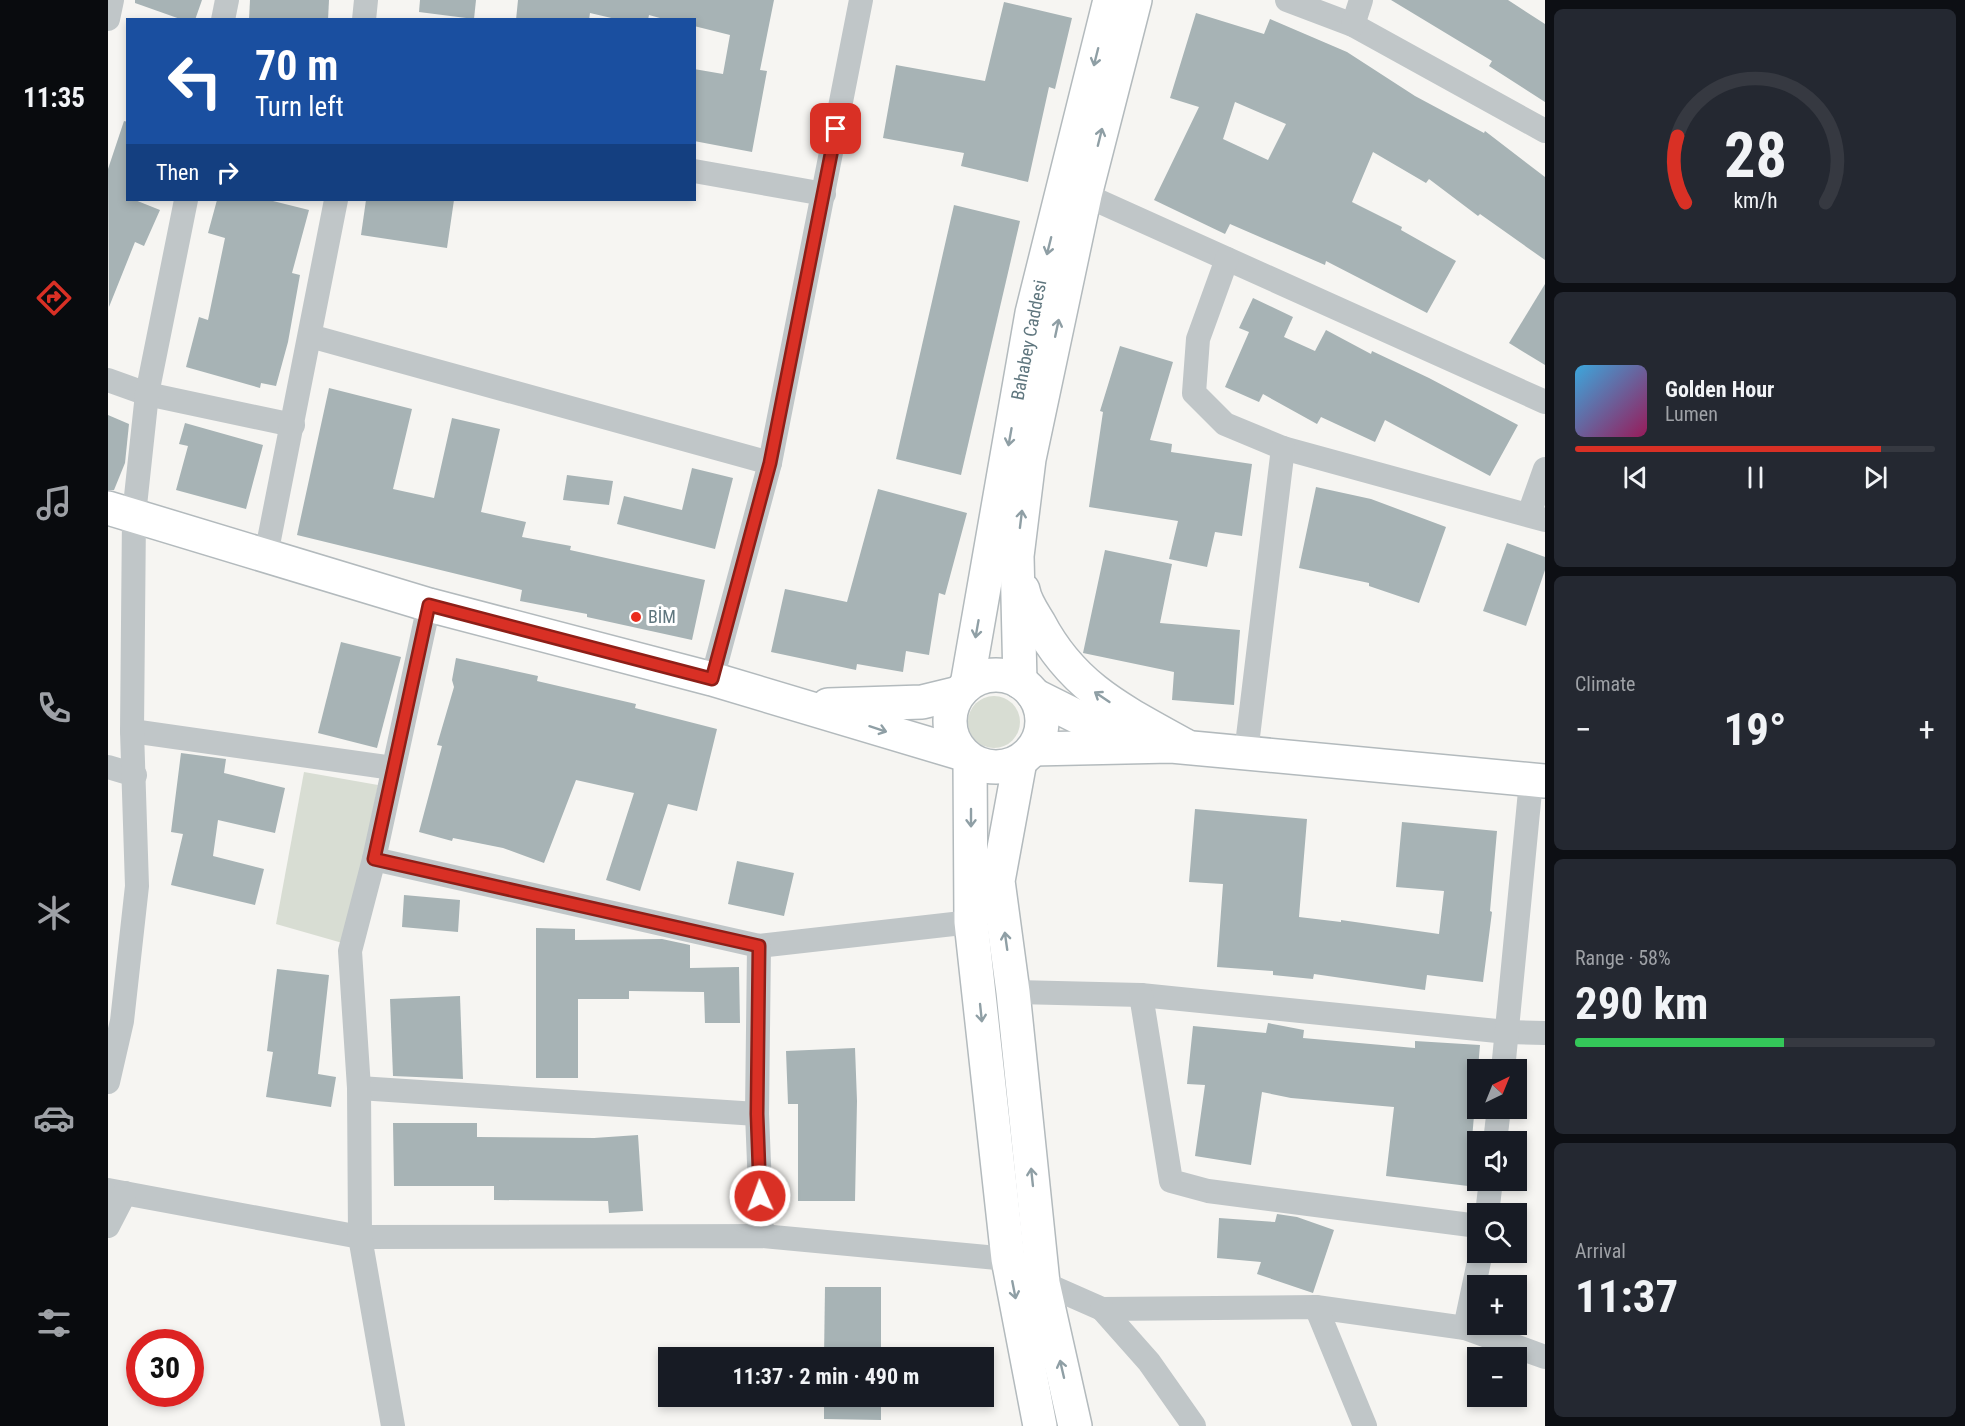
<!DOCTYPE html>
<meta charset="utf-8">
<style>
:root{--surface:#171b24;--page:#242831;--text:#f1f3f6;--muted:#9ea1a6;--line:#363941;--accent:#d93025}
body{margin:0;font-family:"Roboto Condensed",sans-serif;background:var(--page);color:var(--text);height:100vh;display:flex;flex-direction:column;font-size:22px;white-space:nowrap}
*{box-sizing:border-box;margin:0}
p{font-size:20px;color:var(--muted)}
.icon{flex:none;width:33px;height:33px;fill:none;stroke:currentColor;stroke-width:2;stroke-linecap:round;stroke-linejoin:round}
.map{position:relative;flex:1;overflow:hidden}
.drawer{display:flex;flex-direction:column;gap:9px;padding:9px;background:#0d0f14;width:420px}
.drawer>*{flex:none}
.hud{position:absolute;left:18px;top:18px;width:570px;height:183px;border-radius:0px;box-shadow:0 3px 9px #0003;background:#1a4fa0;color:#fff;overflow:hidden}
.needle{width:39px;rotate:43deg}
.tools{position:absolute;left:1359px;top:1059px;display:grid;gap:12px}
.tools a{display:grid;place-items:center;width:60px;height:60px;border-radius:0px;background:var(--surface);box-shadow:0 3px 9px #0003;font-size:30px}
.speed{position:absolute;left:18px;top:1329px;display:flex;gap:12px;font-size:30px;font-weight:700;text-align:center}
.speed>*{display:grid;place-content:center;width:78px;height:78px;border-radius:50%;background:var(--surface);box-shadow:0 3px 9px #0003;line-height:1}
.speed .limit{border:9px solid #d22;background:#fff;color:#111}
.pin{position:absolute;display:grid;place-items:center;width:51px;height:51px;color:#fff;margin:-26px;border-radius:12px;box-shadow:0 3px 9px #0006}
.me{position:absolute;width:66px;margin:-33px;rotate:358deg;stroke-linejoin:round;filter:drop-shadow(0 0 4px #0008)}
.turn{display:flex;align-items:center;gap:21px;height:126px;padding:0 30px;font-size:27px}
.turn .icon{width:78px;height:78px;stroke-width:2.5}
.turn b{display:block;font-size:42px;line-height:51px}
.then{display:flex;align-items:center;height:57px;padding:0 30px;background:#0003;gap:12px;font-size:22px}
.big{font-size:45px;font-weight:700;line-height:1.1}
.drawer .widget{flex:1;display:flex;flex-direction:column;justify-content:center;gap:9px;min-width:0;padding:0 21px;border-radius:9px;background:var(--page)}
.drawer .dial{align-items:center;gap:0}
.dial svg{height:156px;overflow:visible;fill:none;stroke:var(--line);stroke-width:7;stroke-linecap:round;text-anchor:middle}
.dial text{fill:var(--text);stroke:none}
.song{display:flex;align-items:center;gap:18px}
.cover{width:72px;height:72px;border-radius:9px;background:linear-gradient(135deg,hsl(200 70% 55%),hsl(330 70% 35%))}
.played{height:6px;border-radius:3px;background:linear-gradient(90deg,var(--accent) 85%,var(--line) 85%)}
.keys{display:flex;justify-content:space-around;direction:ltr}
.heat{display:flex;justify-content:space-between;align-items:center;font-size:33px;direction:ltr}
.charge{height:9px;border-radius:4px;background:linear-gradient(90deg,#34c759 58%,var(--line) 0)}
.trip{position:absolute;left:550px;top:1347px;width:336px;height:60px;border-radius:0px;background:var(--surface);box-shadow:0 3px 9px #0003;font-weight:700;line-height:60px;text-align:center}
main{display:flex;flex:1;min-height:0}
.tabs{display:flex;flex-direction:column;width:108px;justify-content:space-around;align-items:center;background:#090b0e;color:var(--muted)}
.tabs .icon{width:42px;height:42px}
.tabs .selected{color:var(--accent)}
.tabs b{font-size:27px;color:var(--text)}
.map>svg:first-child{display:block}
</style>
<main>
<nav class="tabs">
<b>11:35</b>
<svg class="icon selected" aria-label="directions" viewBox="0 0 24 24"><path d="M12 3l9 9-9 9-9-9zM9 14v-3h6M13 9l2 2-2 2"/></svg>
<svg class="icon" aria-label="music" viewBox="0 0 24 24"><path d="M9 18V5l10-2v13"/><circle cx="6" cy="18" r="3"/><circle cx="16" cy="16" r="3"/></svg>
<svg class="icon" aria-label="phone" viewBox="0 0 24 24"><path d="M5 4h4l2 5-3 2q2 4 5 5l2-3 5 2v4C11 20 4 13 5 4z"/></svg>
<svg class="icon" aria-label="climate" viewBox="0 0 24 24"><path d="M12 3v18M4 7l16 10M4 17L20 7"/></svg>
<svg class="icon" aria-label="car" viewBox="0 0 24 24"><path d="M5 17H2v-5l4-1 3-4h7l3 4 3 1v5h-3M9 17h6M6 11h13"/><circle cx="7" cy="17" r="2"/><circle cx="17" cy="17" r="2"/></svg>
<svg class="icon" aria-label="filters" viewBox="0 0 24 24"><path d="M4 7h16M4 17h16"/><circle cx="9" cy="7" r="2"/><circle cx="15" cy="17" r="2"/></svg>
</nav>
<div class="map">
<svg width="1437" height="1426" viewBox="0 0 1437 1426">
<rect width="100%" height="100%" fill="#f6f5f2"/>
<g fill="#d8ddd3">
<circle cx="886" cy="722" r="26"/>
<path d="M196,772L270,785L238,944L168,924Z"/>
</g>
<g fill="#a7b3b5" fill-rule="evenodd">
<path d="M27,0H94L87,20H75L27,3Z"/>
<path d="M142,0H221L220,20H141Z"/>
<path d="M312,0H368L366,19L311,12Z"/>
<path d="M410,0H666L652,70L659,71L644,152L586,141V69L615,74L622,35L586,26V20H559L541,15L540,20H512L482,13L481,20H408Z"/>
<path d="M1283,0H1400L1437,24V102L1381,66L1384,61Z"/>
<path d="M896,2L964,18L947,89L941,87L920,182L853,166L856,153L775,138L788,65L877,81Z"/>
<path d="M1088,13L1156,34L1162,19L1239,52L1307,96L1376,133L1377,131L1437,177V260L1372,214L1370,216L1321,179L1318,183L1265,152L1244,202L1294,227L1293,230L1348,261L1319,313L1218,261L1217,265L1122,224L1117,234L1046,200L1091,107L1062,98ZM1127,102L1178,124L1160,160L1115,139Z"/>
<path d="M16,121L20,122V200H27L52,210L36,246L27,242L1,307L0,169Z"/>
<path d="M109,200H161L201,210L184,273L192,275L180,342L168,386L153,383L152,388L78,367L91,317L100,320L117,238L100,233Z"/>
<path d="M258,200H346L339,248L253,235Z"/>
<path d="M846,205L912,221L853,475L788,459Z"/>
<path d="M1437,284V365L1401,343Z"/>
<path d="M1145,298L1185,317L1176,337L1207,351L1218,330L1263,354L1264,351L1321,378L1410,425L1382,476L1277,420L1267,442L1213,417L1209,424L1155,394L1151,402L1117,387L1141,332L1131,328Z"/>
<path d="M1012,346L1065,362L1042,440L1064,444L1063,452L1144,464L1134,536L1107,532L1099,567L1061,559L1070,521L981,507L995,412L992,411Z"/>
<path d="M221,388L304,409L285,489L326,498L344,418L392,429L373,512L418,522L414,537L463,546L462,550L597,580L584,640L479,617V614L412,601L414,590L189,535Z"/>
<path d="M0,415L21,424L17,463L6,490H0Z"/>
<path d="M77,423L155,445L138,509L68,490L80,446L71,444Z"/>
<path d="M584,468L625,478L607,549L509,524L516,496L574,510Z"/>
<path d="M459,475L505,481L501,505L455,500Z"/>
<path d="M1208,487L1263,499L1338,527L1311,603L1261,586V583L1191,568Z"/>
<path d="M770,489L859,513L837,595L831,593L821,655L798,651L795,672L749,664L748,670L663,652L677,589L739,602Z"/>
<path d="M1399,543L1437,557V570L1418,626L1375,611Z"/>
<path d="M997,550L1064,564L1052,623L1132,630L1126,705L1064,700L1066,672L975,653Z"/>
<path d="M233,642L293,657L269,748L210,733Z"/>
<path d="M348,658L430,676L429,681L528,704L527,708L609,729L589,811L560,804L532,891L498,880L526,793L468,780L436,863L395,848L345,838L344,841L311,832L334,746L329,745L346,687L344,680Z"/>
<path d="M73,753L118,759L116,773L177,788L167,833L110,820L105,856L156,869L147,905L63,885L75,834L63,832Z"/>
<path d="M1087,809L1199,819L1191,917L1233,922V920L1331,934L1336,891L1288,887L1294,822L1389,831L1382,911L1384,912L1375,982L1319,975L1317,990L1206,974L1205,979L1165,975V971L1109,967L1115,884L1081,882Z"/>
<path d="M629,861L686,873L676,916L620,904Z"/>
<path d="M296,895L352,900L350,932L294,927Z"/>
<path d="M428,928L467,929V940L554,939L582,945V968L631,967L632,1023H597L596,992L521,991V999H470V1078H428Z"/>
<path d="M169,969L221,975L210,1074L228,1077L223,1107L158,1097L165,1052L159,1051Z"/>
<path d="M352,996L355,1079L285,1076L282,999Z"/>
<path d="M1160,1023L1196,1030L1195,1038L1307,1048V1041L1372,1045L1360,1186L1278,1176L1286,1107L1183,1098L1154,1092L1143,1165L1087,1156L1097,1085L1079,1084L1085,1026L1158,1033Z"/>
<path d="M747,1048L749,1101L747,1201H690V1104H680L678,1051Z"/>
<path d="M285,1123H369V1137L486,1138L530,1135L535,1211L501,1213L500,1201L386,1200V1186H286Z"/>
<path d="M1169,1214L1189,1217L1226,1230L1205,1293L1149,1274L1153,1262L1109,1258L1111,1218L1167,1222Z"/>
<path d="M717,1287H773V1358H716Z"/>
<path d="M716,1396H773V1420L716,1419Z"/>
</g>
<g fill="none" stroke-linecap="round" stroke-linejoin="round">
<g stroke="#b3babd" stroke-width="36">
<g id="secondary">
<path d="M0,508L321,605L604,679L855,754"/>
<path d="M915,590C917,602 925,613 931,623C965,688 1015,711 1076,745"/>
<circle cx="888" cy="721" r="46"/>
<path d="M912,682L909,556L921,459L977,195L1027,0"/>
<path d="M859,685L924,313L1002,0"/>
<path d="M926,695L982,723L1029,737"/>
<path d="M720,705L814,702L851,693"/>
<path d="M925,749L1063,746L1437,781"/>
<path d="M862,760L863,922L900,1259L932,1426"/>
<path d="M912,761L890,881L905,992L935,1283L967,1426"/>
</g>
</g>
<g stroke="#c0c6c8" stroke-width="24">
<path d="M1179,0L1245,25L1437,131"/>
<path d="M0,19L4,0"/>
<path d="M115,20L119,0"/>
<path d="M256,20L258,0"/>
<path d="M1245,25L1253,0"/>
<path d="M586,171L716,194"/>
<path d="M977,195L1437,402"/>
<path d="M1119,259L1090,339L1086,393L1117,424L1175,448L1437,520"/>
<path d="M202,336L662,463"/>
<path d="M0,380L39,394L185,425"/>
<path d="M1421,514L1437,469"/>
<path d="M158,555L228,200"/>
<path d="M604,679L662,463L753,0"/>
<path d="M24,731L285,768"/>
<path d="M1138,753L1175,448"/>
<path d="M0,767L27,775"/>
<path d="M266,859L651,946L863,922"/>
<path d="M651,946L649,1114L654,1236"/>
<path d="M905,992L1033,995L1399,1032L1437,1033"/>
<path d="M1033,995L1063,1181L1100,1191L1370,1226"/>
<path d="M1395,1070L1423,781"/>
<path d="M0,1082L14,1021L29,886L24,731L26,515L39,394L78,200"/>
<path d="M251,1088L649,1114"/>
<path d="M1387,1142L1391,1108"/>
<path d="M0,1190L252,1237L654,1236L900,1259"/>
<path d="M1379,1214L1383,1180"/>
<path d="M0,1226L17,1193"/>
<path d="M935,1283L994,1309L1208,1307L1357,1328L1437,1357"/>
<path d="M1208,1307L1257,1426"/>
<path d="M994,1309L1041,1362L1086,1426"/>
<path d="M1357,1328L1373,1252"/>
<path d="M285,1426L252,1237L251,1088L242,951L266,859L321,605"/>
</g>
<use href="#secondary" stroke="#fff" stroke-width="33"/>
</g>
<defs><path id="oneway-shaft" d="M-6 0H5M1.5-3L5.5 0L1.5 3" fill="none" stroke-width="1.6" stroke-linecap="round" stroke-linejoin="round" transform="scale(1.5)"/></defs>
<g stroke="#8f9fa5">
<use href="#oneway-shaft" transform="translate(988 57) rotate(104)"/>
<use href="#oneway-shaft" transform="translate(992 137) rotate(-76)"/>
<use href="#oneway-shaft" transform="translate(941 246) rotate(104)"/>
<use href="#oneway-shaft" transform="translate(949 328) rotate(-78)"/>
<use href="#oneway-shaft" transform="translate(902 437) rotate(100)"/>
<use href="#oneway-shaft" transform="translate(913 519) rotate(-83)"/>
<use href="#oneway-shaft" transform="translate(869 629) rotate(100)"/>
<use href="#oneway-shaft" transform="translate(994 697) rotate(-146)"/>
<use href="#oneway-shaft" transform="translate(770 729) rotate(18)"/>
<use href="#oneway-shaft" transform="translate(863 818) rotate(90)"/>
<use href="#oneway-shaft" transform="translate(898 941) rotate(-98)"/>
<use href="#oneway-shaft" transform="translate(873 1013) rotate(84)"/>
<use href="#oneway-shaft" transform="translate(924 1177) rotate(-96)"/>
<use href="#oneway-shaft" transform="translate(906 1290) rotate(79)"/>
<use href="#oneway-shaft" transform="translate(954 1369) rotate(-103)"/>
</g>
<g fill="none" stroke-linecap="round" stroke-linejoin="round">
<g stroke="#8d1f18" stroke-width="15">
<path id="route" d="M652,1196L649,1114L651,946L266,859L321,605L604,679L662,463L728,129"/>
</g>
<use href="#route" stroke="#d93025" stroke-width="10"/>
</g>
<circle fill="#ea2d1d" stroke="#fff" stroke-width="2" cx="528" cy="617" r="6"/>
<g text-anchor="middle" stroke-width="6" stroke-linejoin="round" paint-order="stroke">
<g font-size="18" fill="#5f767e" stroke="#fff">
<text transform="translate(921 340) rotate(-79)" y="6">Bahabey Caddesi</text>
</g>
<g font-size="18" fill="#5f767e" stroke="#fff" text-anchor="start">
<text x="540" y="623">BİM</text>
</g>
</g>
</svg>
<div class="tools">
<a><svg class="needle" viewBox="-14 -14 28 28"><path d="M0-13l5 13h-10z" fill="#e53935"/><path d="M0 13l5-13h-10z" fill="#9ea1a6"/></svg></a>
<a><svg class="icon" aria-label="sound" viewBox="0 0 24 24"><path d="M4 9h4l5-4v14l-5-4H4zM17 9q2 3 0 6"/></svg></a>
<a><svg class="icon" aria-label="search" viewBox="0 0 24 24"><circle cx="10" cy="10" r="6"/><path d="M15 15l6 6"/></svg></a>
<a>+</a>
<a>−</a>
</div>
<div class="speed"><div class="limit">30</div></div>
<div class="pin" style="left:728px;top:129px;background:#d93025"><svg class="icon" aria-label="arrive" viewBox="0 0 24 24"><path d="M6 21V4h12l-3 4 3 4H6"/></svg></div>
<svg class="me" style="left:652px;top:1196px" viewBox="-20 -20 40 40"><circle r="17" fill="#d93025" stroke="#fff" stroke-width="3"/><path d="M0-11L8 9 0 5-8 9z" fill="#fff"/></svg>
<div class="trip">11:37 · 2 min · 490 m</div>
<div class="hud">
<div class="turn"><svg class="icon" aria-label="left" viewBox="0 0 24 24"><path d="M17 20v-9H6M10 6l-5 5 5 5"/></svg><div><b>70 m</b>Turn left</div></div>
<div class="then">Then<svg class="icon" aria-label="right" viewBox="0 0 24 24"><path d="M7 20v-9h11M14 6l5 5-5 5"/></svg></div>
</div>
</div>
<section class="drawer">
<div class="widget dial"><svg viewBox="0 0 100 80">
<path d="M14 69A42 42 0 1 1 86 69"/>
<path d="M14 69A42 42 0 0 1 10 35" stroke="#d93025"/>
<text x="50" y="56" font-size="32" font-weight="700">28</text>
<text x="50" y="72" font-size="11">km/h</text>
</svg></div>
<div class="widget">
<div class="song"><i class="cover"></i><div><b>Golden Hour</b><p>Lumen</p></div></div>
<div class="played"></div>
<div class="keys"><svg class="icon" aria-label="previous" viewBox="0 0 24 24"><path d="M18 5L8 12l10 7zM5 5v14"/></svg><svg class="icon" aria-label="pause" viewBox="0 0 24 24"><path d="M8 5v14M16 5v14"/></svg><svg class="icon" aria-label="next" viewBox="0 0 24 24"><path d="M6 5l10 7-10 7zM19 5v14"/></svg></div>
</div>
<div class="widget"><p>Climate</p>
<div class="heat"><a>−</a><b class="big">19°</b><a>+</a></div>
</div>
<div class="widget"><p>Range · 58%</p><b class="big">290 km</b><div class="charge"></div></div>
<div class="widget"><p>Arrival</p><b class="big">11:37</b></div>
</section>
</main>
